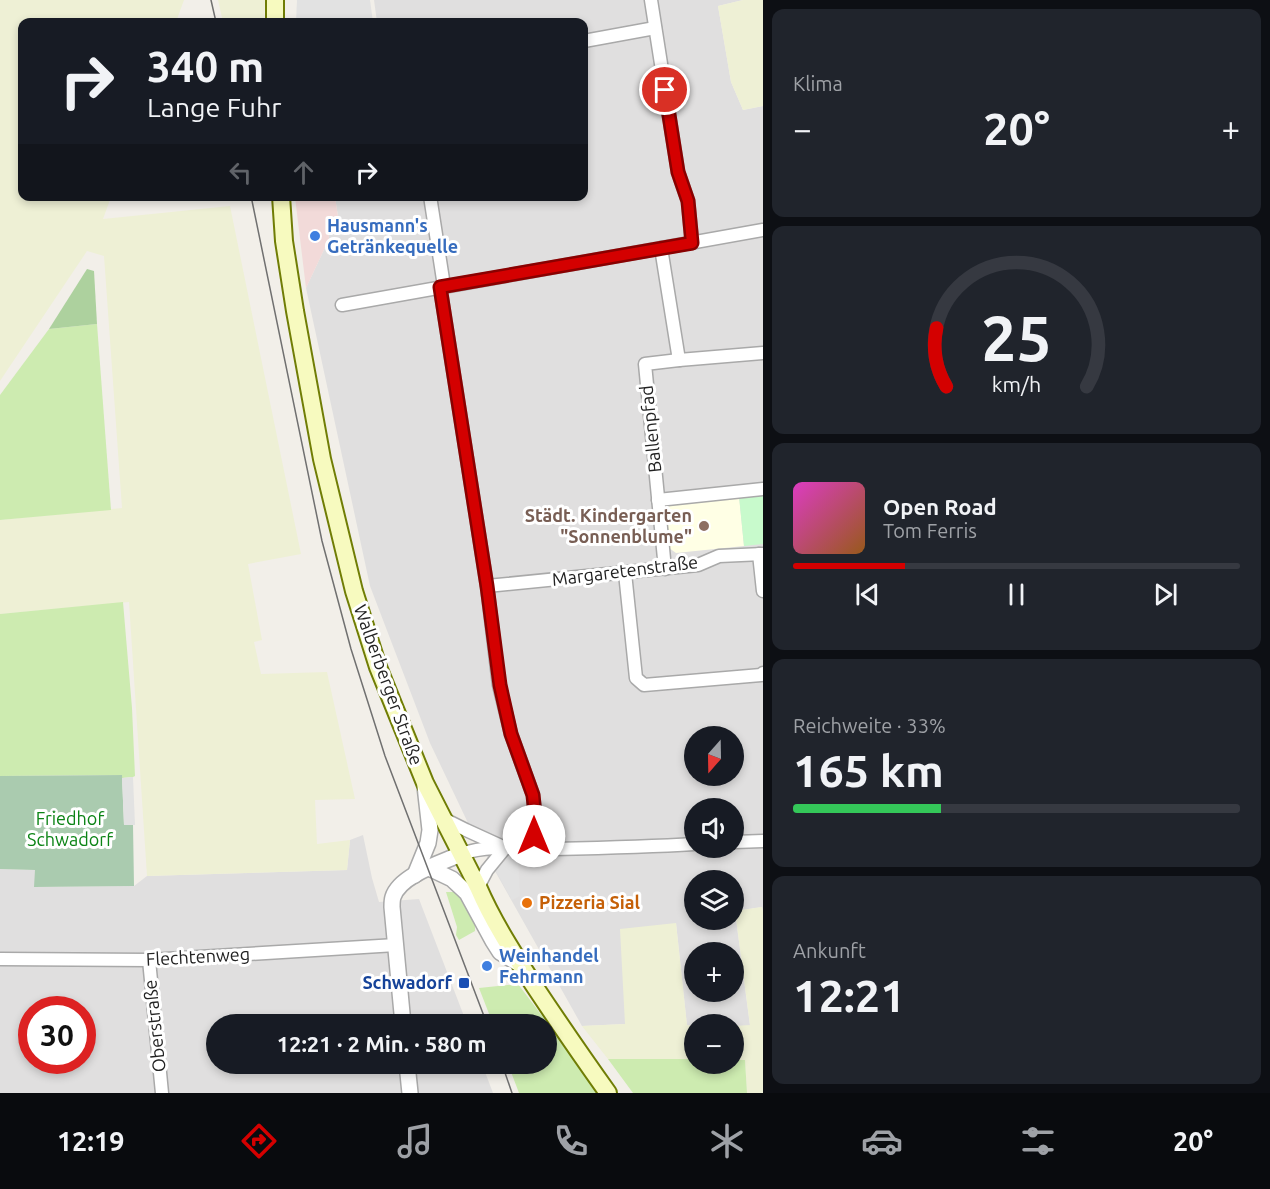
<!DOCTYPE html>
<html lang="de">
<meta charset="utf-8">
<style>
:root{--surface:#171b24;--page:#20242c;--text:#f1f3f6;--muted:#9ea1a6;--line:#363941;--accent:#d40000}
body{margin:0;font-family:Ubuntu,sans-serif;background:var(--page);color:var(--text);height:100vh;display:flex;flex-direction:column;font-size:22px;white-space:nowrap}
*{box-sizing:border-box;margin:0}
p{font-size:20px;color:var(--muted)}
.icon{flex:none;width:33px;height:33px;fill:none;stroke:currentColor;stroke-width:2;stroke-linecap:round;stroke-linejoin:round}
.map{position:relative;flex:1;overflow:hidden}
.sheet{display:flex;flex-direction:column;gap:9px;padding:9px;background:#0d0f14;width:507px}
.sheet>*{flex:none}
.guide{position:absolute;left:18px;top:18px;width:570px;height:183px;border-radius:12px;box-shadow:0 3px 9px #0003;background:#171b24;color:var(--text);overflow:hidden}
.needle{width:39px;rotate:200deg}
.buttons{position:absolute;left:684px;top:726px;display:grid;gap:12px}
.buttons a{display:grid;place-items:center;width:60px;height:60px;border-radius:50%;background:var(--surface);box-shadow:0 3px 9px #0003;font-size:30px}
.speed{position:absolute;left:18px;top:996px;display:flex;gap:12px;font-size:30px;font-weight:700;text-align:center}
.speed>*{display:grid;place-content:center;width:78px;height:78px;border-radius:50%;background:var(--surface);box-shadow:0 3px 9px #0003;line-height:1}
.speed .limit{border:9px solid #d22;background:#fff;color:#111}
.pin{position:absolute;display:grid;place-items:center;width:51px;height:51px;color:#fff;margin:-26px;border:3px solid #fff;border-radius:50%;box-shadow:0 2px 6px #0007}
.me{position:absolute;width:66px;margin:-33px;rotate:0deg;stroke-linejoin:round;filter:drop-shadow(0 0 4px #0008)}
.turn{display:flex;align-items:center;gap:21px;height:126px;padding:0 30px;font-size:27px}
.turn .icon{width:78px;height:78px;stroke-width:2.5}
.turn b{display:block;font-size:42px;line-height:51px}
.lanes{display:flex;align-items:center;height:57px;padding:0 30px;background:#0003;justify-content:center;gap:30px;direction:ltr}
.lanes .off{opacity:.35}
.big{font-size:45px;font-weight:700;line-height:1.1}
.sheet .widget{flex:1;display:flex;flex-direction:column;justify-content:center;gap:9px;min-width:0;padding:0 21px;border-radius:12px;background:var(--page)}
.sheet .dial{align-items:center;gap:0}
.dial svg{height:156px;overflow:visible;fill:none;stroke:var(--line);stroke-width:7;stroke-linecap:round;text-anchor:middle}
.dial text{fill:var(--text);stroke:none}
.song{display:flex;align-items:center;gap:18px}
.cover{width:72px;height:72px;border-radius:9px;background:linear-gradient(135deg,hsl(310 70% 55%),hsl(30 70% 35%))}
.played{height:6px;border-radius:3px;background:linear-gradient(90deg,var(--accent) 25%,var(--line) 25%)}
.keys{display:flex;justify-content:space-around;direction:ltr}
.heat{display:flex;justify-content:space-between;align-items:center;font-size:33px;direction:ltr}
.charge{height:9px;border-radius:4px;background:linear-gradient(90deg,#34c759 33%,var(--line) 0)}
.trip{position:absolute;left:206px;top:1014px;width:351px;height:60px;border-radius:30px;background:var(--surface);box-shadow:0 3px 9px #0003;font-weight:700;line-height:60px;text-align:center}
.menu{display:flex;height:96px;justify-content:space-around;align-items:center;background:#090b0e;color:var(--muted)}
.menu .icon{width:42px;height:42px}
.menu .current{color:var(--accent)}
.menu b{font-size:27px;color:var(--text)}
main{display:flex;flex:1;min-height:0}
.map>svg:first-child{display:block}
</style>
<main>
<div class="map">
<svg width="763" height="1093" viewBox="0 0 763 1093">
<rect width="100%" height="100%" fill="#f2efe9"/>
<g fill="#e0dfdf" fill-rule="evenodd">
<path d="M374,0H743L718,6L731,82L743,110L763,106V912L762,907L735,911L750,1026H734V1024L687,1026L676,923L625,1024L582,1026L468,823L430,743L370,586L306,288L329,239L327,225L339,223L335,197L584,196V22H377ZM694,736H734V776H694ZM694,808H734V848H694ZM694,880H734V920H694ZM694,952H734V992H694Z"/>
<path d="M363,835L372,878L379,902L419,899L467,1024H216V1064H482L493,1093H0V869L35,870V887L134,886L147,876L347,870L350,840ZM32,1010H82V1060H32Z"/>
</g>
<path fill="#f2dad9" d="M295,197H335L339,223L328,225L329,239L306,288Z"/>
<path fill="#ffffe5" d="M739,496L744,546L676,553L669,548L664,508L665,504Z"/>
<g fill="#eef0d5">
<path d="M0,0H184L176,22H22V196L111,197L103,219L230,206L301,554L248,564L262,640L254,642L261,674L327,672L355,799L315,800L317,844L350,840L347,870L147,876L129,602L0,614V520L122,508L104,256L87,251L0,381Z"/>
<path d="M218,0H265L264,22H223Z"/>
<path d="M743,0H763V106L743,110L731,82L718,6Z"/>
<path d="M762,907L763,912V1093H747L745,1060H734V1026L750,1025L735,911Z"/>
<path d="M676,923L687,1025L694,1026V1059H608L582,1026L625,1024L620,929Z"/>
</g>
<g fill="#cdebb0">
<path d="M97,324L111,510L0,520V395L49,329Z"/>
<path d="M123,602L132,708L135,776L133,777L122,778L121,775L0,776V614Z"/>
<path d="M446,892H456L475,922V931L459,940L456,935L457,927Z"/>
<path d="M518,984L600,1093H519L508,1064H546V1024H493L479,988Z"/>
<path d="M608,1059H694V1064H734V1060H745L747,1093H633Z"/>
</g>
<path fill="#add19e" d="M87,269L94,271L97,324L49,329Z"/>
<path fill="#aacbaf" d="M122,775L124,825H133L134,886L34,887L35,870L0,869V776Z"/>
<path fill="#c8facc" d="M763,493V544L744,546L739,496Z"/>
<g fill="#e2e2e2">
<path d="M297,0H370L373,22H296Z"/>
<path d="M133,777L135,825H124L122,778Z"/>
<path d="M518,859L520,896L512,900L496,871L502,863L508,860Z"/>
</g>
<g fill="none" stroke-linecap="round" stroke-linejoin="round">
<g stroke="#a9a9a9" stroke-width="15">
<g id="minor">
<path d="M651,0L678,172L688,201L692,243"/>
<path d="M584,41L655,28"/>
<path d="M430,196L444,286"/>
<path d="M661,248L679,360L645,364L665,569"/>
<path d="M440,287L487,586L499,685L511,734L533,795L536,824L532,849"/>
<path d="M342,305L763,230"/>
<path d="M679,360L763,353"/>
<path d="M658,500L763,489"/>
<path d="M759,554L763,591"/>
<path d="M625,573L636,678L644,685L761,675L763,673"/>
<path d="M487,586L698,565L719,556L763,554"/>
<path d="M442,818L466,830L501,846"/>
<path d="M734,842L763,841"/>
<path d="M461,854C490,844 522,849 552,849C599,848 647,847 694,844"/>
<path d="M478,887L487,870L505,848"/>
<path d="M0,959L149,960L396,945"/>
<path d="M149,960L162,1093"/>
</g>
</g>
<g stroke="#a9a9a9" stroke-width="18">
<g id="tertiary">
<path d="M429,868L452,879L467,893L493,941L500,952L521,965"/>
<path d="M415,875L428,843L430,830L425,786"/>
<path d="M403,1024L392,907C392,904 392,900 393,897C400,875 441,863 461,854"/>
<path d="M407,1064L410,1093"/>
</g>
</g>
<g stroke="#707d05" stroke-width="20">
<g id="secondary">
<path d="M275,0V22"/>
<path d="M281,196L284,241L295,311L322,459L354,591L378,667L425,783L478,887C493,922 514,954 535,987C559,1023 583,1058 608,1093"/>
</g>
</g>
<use href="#minor" stroke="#fff" stroke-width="12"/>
<use href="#tertiary" stroke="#fff" stroke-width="15"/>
<use href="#secondary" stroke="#f7fabf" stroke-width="16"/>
<g stroke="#707070" stroke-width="1.5">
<path d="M211,0L216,22"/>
<path d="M251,196L322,541L351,649L385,756L487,1024"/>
<path d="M502,1064L512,1093"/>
</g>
</g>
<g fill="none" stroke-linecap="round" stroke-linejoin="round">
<g stroke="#8a0000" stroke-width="15">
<path id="route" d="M534,836L536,824L533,795L511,734L500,685L487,586L440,287L692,243L688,201L678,172L665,90"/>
</g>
<use href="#route" stroke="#d40000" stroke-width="10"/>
</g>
<g fill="#3f7fe0" stroke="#fff" stroke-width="2">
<circle cx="315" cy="236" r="6"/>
<circle cx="487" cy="966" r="6"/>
</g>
<circle fill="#8d6e63" stroke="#fff" stroke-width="2" cx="704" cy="526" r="6"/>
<circle fill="#e8710a" stroke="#fff" stroke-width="2" cx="527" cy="903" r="6"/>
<rect fill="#1a4fb4" stroke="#fff" stroke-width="2" x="458" y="977" width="12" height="12" rx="3"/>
<g text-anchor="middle" stroke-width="6" stroke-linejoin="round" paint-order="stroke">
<g font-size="18" font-weight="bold" fill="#366cbe" stroke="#fff" text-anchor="start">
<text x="327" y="232">Hausmann's<tspan x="327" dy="21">Getränkequelle</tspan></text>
<text x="499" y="962">Weinhandel<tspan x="499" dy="21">Fehrmann</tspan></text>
</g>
<g font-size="18" fill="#222" stroke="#fff">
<text transform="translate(651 429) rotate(-96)" y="6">Ballenpfad</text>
<text transform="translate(625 571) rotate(-7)" y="6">Margaretenstraße</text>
<text transform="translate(388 685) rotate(70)" y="6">Walberberger Straße</text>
<text transform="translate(198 957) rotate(-3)" y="6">Flechtenweg</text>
<text transform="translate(155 1026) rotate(-96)" y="6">Oberstraße</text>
</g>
<g font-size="18" font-weight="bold" fill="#785e54" stroke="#fff" text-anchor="end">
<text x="692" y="522">Städt. Kindergarten<tspan x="692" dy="21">"Sonnenblume"</tspan></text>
</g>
<g font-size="18" fill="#0c8416" stroke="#fff">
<text x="70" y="825">Friedhof<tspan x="70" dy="21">Schwadorf</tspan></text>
</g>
<g font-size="18" font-weight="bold" fill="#c56008" stroke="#fff" text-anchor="start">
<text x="539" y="909">Pizzeria Sial</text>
</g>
<g font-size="18" font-weight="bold" fill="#164399" stroke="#fff" text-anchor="end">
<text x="452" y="989">Schwadorf</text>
</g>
</g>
</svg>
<div class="buttons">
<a><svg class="needle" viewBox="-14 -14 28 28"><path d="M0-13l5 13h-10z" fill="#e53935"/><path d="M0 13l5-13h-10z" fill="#9ea1a6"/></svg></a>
<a><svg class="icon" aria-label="sound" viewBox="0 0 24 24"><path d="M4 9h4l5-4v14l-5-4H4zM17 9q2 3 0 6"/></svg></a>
<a><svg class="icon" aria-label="layers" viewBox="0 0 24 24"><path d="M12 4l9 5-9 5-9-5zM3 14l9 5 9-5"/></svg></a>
<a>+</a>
<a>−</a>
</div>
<div class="speed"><div class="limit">30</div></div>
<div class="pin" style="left:665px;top:90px;background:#d93025"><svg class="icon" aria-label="arrive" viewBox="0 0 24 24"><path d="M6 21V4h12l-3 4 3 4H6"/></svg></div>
<svg class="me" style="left:534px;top:836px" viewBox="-20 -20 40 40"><circle r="19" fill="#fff"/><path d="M0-13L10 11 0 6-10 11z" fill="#d40000"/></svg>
<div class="trip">12:21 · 2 Min. · 580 m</div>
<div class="guide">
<div class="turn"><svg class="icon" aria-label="right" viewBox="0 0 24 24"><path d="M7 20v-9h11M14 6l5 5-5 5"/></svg><div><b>340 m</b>Lange Fuhr</div></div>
<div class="lanes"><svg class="icon off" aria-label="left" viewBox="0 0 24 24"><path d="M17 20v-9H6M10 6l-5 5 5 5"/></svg><svg class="icon off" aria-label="ahead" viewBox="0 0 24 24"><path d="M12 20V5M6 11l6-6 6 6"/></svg><svg class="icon" aria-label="right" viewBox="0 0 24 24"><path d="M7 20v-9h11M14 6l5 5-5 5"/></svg></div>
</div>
</div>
<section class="sheet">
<div class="widget"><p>Klima</p>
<div class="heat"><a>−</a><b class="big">20°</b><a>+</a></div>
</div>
<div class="widget dial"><svg viewBox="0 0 100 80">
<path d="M14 69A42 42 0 1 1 86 69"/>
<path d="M14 69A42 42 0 0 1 9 39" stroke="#d40000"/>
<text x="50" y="56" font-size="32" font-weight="700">25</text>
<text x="50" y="72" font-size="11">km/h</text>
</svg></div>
<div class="widget">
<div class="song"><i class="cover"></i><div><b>Open Road</b><p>Tom Ferris</p></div></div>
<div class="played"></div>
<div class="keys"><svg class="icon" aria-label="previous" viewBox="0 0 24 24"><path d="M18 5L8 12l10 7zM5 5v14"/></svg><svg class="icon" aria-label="pause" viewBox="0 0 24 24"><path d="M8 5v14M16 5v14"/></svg><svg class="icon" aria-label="next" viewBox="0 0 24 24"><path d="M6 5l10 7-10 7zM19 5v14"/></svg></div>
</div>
<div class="widget"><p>Reichweite · 33%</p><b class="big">165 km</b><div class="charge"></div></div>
<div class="widget"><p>Ankunft</p><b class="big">12:21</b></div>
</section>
</main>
<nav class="menu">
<b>12:19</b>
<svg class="icon current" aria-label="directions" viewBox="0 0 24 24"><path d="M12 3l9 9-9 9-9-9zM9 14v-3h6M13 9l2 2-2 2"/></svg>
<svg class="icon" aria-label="music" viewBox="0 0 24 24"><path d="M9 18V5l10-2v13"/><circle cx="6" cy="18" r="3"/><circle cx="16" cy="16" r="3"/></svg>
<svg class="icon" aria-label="phone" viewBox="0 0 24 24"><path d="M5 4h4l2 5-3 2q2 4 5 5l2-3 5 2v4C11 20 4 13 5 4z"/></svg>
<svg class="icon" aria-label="climate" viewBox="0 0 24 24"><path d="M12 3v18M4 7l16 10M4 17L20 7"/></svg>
<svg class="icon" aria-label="car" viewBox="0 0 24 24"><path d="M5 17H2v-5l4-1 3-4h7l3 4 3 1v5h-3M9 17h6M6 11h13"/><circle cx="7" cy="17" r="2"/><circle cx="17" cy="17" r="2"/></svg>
<svg class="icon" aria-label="filters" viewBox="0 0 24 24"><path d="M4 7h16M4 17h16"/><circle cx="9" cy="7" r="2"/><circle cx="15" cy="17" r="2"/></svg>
<b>20°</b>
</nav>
